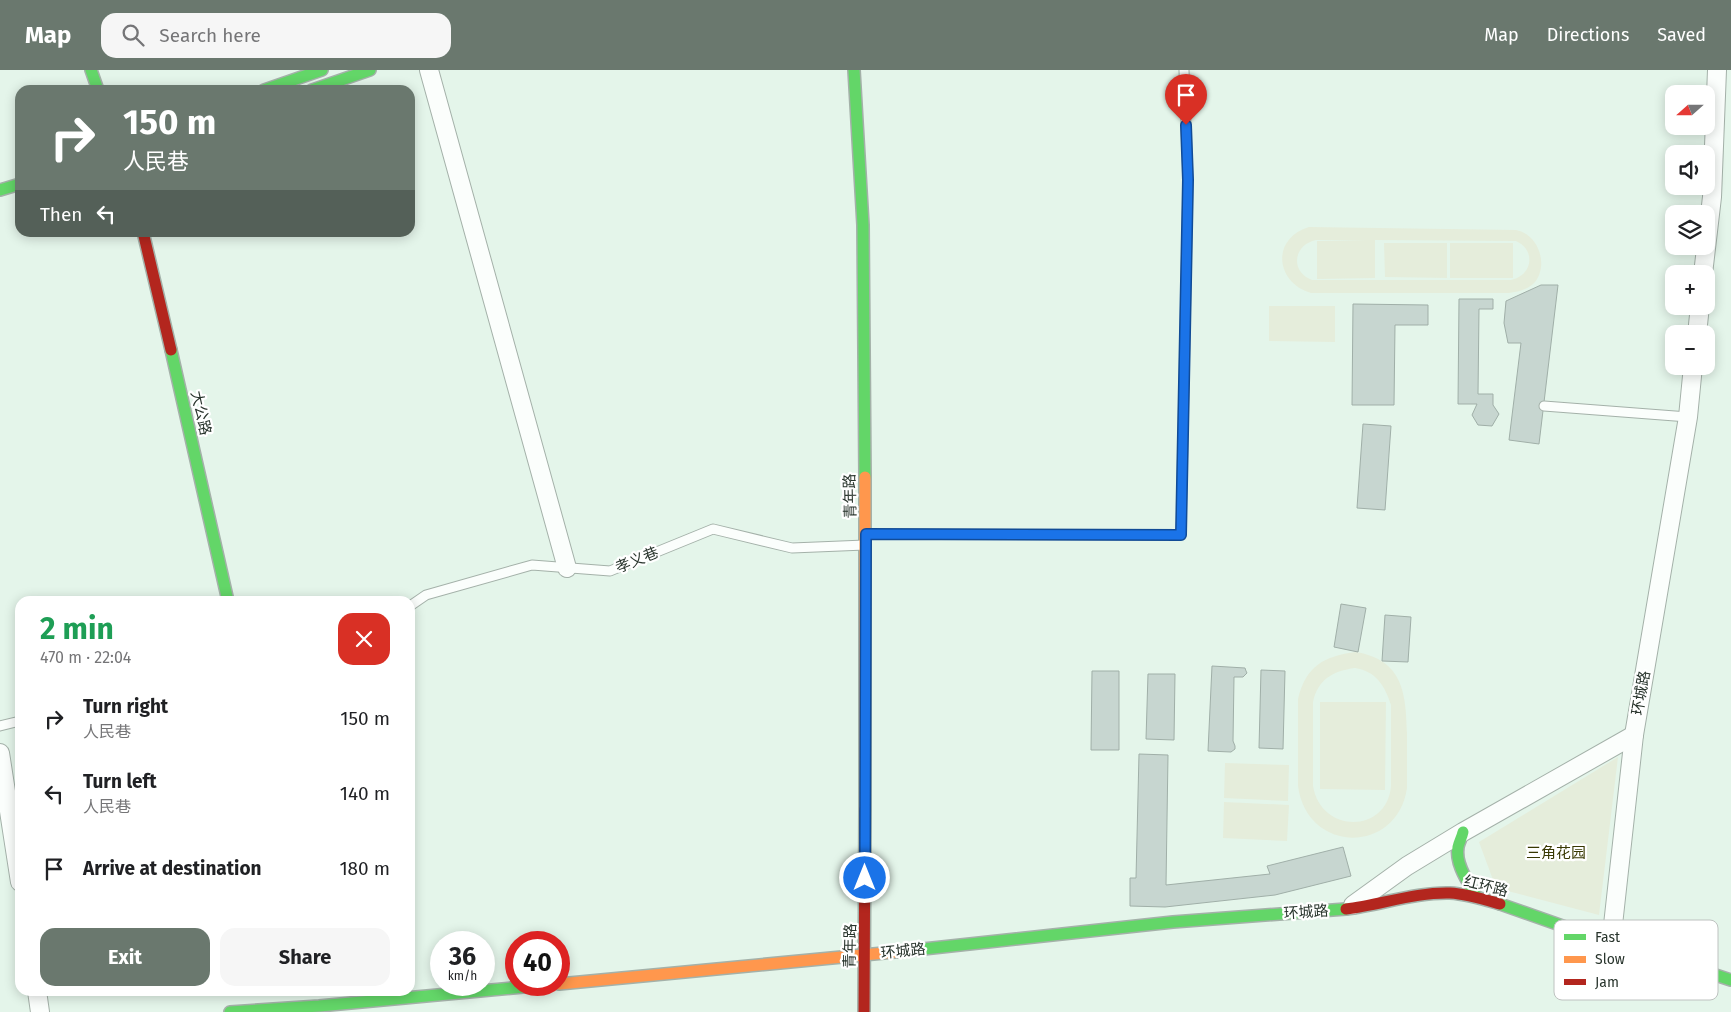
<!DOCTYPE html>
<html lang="en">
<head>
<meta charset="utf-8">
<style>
	:root { --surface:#fff; --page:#f6f6f6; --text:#202124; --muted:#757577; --accent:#6a786e }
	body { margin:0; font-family:"Fira Sans","Noto Sans SC",sans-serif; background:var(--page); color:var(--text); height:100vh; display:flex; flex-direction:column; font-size:19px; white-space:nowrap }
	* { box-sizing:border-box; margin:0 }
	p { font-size:16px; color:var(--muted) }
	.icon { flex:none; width:28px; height:28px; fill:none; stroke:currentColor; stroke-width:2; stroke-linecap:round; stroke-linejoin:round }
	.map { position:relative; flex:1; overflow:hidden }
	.drawer { position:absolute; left:15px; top:526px; width:400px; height:400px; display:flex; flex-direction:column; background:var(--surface); border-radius:15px; box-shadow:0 2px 12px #0003 }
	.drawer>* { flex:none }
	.hud { position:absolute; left:15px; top:15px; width:400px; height:152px; border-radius:15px; box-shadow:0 2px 12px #0003; background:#6a786e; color:#fff; overflow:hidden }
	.needle { width:32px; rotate:249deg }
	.fabs { position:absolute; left:1665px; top:15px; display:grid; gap:10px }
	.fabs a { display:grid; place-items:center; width:50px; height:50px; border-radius:10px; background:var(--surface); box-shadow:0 2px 12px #0003; font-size:25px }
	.speed { position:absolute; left:430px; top:861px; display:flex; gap:10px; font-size:25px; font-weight:700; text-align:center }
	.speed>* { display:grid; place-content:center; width:65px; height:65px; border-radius:50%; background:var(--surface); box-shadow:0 2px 12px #0003; line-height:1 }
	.speed small { font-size:12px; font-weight:400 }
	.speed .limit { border:8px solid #d22; background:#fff; color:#111 }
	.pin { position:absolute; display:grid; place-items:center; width:42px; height:42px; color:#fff; margin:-51px -21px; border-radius:50% 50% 50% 0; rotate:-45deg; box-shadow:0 0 5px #0007 }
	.pin .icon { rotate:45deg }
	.me { position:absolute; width:55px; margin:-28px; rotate:0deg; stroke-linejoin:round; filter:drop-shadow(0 0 4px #0008) }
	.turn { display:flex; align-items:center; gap:18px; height:105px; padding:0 25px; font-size:22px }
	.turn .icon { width:65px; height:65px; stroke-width:2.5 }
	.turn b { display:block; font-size:35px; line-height:42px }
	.then { display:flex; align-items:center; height:48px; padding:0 25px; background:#0003; gap:10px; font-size:19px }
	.round { display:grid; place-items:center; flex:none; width:52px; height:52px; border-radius:15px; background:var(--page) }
	.summary { display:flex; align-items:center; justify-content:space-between; height:85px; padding:0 25px }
	h1 { font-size:30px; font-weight:700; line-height:38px; color:#1e9e55 }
	.button { display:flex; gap:10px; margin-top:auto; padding:10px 25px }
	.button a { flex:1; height:58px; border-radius:15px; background:var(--accent); color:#fff; font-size:20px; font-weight:700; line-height:58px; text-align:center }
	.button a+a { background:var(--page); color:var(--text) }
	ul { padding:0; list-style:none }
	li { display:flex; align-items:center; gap:15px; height:75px; padding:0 25px }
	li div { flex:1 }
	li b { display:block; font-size:19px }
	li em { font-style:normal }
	header { display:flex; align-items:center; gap:30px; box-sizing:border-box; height:70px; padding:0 25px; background:var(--accent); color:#fff }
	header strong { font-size:24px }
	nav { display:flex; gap:28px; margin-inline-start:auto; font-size:18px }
	.search { width:350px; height:45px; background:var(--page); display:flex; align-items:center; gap:12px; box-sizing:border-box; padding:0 18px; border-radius:15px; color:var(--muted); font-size:19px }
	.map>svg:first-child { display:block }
	.green { fill:#e5eddb; fill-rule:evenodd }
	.building { fill:#c7d6d0; stroke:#a0afa8 }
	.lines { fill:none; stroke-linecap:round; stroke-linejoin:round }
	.lane-casing { stroke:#a4b1a9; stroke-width:11 }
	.street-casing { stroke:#a4b1a9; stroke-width:20 }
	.fast-casing { stroke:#a4b1a9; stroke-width:14 }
	.slow-casing { stroke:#a4b1a9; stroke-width:14 }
	.jam-casing { stroke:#a4b1a9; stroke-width:14 }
	.lane { stroke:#fbfefc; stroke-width:9 }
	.street { stroke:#fbfefc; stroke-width:18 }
	.fast { stroke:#63d668; stroke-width:11 }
	.slow { stroke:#ff974d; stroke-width:11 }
	.jam { stroke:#b3261e; stroke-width:11 }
	.route-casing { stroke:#114b97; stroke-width:12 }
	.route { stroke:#1a73e8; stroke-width:9 }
	.labels { text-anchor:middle; stroke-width:4.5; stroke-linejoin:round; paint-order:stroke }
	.street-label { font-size:15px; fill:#28342c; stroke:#fff }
	.park-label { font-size:15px; fill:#393902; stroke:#fff }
	.key { fill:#fff; stroke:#bec2c0; stroke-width:1 }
	.key-label { font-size:14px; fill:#28342c }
</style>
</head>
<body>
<header>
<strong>Map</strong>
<div class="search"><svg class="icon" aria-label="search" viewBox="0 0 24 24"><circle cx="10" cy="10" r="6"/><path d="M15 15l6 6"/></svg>Search here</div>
<nav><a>Map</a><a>Directions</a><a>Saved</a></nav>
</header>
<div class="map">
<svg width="1731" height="942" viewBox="0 0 1731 942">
	<rect width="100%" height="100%" fill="#e4f5ea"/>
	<g class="green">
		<path d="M1309,157L1516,160C1538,164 1549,194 1535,212C1529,219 1518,222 1509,223H1311C1276,213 1270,169 1309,157ZM1316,170H1367L1317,171V209L1375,208V170L1516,171C1536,180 1533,205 1511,210H1312C1290,202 1293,175 1316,170Z"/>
		<path d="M1384,173H1447V208L1385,207Z"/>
		<rect x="1450" y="173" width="63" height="35"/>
		<path d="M1269,236H1335V272L1269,271Z"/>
		<path d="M1356,582C1403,590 1406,623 1407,663C1407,681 1407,700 1407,718C1397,785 1307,784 1298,716V629C1306,596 1324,586 1356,582ZM1355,598C1376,601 1385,616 1391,635V716C1387,764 1321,764 1313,716V632C1318,609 1333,601 1355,598Z"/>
		<path d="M1320,632H1386L1385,720L1320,719Z"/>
		<path d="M1618,687L1599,845L1496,818L1479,772Z"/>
		<path d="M1225,693L1289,695L1288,731L1224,728Z"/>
		<path d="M1224,732L1289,735L1287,771L1223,768Z"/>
	</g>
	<g class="building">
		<path d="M1541,215H1558L1539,374L1509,370L1521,273H1508L1504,253L1506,231Z"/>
		<path d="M1459,229H1493V239H1479L1478,324H1493V335L1499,344L1492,356L1478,355L1472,345L1477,334H1458Z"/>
		<path d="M1353,234L1428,235V255H1395L1394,335H1352Z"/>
		<path d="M1363,354L1391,356L1385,440L1357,438Z"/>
		<path d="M1341,534L1366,538L1358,582L1334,577Z"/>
		<path d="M1385,545L1411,547L1408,592L1382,591Z"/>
		<path d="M1212,596L1245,598L1246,601L1247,603L1243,607H1234L1233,671L1235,676V679L1231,682L1208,681Z"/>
		<path d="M1261,600L1285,601L1283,679L1259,678Z"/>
		<path d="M1092,601H1119V680H1091Z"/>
		<path d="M1148,604H1175L1174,670L1146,669Z"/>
		<path d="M1139,684L1168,685L1166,815L1270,804L1267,796L1343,777L1351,806L1275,825L1165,837L1130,836V808H1136Z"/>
	</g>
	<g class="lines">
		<g class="lane-casing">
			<g id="lane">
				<path d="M1544,336L1688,347"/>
				<path d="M867,464L1181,465L1188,110L1184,0"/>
				<path d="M410,536L426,525L532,495L610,501L713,459L792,478L865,475"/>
				<path d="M0,656L20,651"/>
			</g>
		</g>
		<g class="street-casing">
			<g id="street">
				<path d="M429,0L567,498"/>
				<path d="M1703,204L1712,127L1717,0"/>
				<path d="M1697,264L1700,236"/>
				<path d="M0,683L20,812"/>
				<path d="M1353,835L1407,796L1463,762L1634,665"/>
				<path d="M1611,873L1634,665L1688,347L1693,296"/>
				<path d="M37,921L40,942"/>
			</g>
		</g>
		<g class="fast-casing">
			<g id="fast">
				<path d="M91,0L98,20"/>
				<path d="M854,0L863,155L865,407"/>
				<path d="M264,20L322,0"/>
				<path d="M312,20L370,0"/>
				<path d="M0,120L20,114"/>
				<path d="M171,280L228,531"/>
				<path d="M1463,762C1462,767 1459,772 1458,777C1455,794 1468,812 1476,826"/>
				<path d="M1500,834L1611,873L1640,880L1731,910"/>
				<path d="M905,881L1173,852L1346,839"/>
				<path d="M230,942L319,936L544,915"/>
			</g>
		</g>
		<g class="slow-casing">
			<g id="slow">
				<path d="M865,739V407"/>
				<path d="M559,914L905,881"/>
			</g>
		</g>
		<g class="jam-casing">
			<g id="jam">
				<path d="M143,162L171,280"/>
				<path d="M1346,839C1380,835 1416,822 1450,823C1468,824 1483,829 1500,834"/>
				<path d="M864,942L865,739"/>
			</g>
		</g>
		<use href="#lane" class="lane"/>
		<use href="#street" class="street"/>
		<use href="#fast" class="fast"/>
		<use href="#slow" class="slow"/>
		<use href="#jam" class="jam"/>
	</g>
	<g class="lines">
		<g class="route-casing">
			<path id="route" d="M865,808L866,464L1181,465L1188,110L1186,55"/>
		</g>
		<use href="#route" class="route"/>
	</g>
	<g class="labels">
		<g class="street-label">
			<text transform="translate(201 343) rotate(77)" y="5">大公路</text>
			<text transform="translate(850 426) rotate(-91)" y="5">青年路</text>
			<text transform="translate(637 490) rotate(-22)" y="5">孝义巷</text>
			<text transform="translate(1641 623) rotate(-80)" y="5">环城路</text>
			<text transform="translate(1486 816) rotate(14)" y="5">红环路</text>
			<text transform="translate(1306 842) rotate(-4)" y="5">环城路</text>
			<text transform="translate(850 876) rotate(-89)" y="5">青年路</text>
			<text transform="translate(903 881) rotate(-6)" y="5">环城路</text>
		</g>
		<g class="park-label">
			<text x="1556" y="788">三角花园</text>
		</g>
	</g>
	<rect x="1554" y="850" width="164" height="80" rx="8" class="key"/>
	<rect x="1564" y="864" width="22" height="6" fill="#63d668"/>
	<rect x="1564" y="886" width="22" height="7" fill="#ff974d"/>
	<rect x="1564" y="909" width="22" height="6" fill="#b3261e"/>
	<g class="key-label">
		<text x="1595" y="872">Fast</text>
		<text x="1595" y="894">Slow</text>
		<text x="1595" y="917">Jam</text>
	</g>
</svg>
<div class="fabs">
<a><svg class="needle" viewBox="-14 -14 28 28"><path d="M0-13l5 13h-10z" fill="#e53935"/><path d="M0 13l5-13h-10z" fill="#757577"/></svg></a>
<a><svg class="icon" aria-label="sound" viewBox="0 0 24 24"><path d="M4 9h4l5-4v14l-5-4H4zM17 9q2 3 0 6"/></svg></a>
<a><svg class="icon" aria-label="layers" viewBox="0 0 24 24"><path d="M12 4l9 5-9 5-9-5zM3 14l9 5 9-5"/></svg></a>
<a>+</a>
<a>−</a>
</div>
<div class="speed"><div>36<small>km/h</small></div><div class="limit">40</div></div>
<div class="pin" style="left:1186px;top:55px;background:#d93025"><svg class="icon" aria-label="arrive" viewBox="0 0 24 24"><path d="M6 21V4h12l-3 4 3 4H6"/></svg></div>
<svg class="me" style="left:865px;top:808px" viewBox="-20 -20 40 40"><circle r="17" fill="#1a73e8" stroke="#fff" stroke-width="3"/><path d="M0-11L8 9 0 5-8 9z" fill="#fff"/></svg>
<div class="hud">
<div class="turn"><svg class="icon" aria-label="right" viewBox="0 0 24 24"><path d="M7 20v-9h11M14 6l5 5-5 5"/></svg><div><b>150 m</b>人民巷</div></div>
<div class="then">Then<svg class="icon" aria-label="left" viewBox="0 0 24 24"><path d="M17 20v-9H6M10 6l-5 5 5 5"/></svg></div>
</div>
<section class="drawer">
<div class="summary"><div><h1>2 min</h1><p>470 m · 22:04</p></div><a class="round" style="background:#d93025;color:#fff"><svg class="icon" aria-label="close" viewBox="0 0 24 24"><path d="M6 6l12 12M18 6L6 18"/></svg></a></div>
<ul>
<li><svg class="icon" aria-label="right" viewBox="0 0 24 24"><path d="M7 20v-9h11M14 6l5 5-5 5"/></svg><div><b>Turn right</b><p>人民巷</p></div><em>150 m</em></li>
<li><svg class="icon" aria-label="left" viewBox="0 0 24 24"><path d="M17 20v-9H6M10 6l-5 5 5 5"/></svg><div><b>Turn left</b><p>人民巷</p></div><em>140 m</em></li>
<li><svg class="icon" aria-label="arrive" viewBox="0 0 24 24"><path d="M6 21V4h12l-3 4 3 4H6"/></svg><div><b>Arrive at destination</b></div><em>180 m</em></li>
</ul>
<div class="button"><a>Exit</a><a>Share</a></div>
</section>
</div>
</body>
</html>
